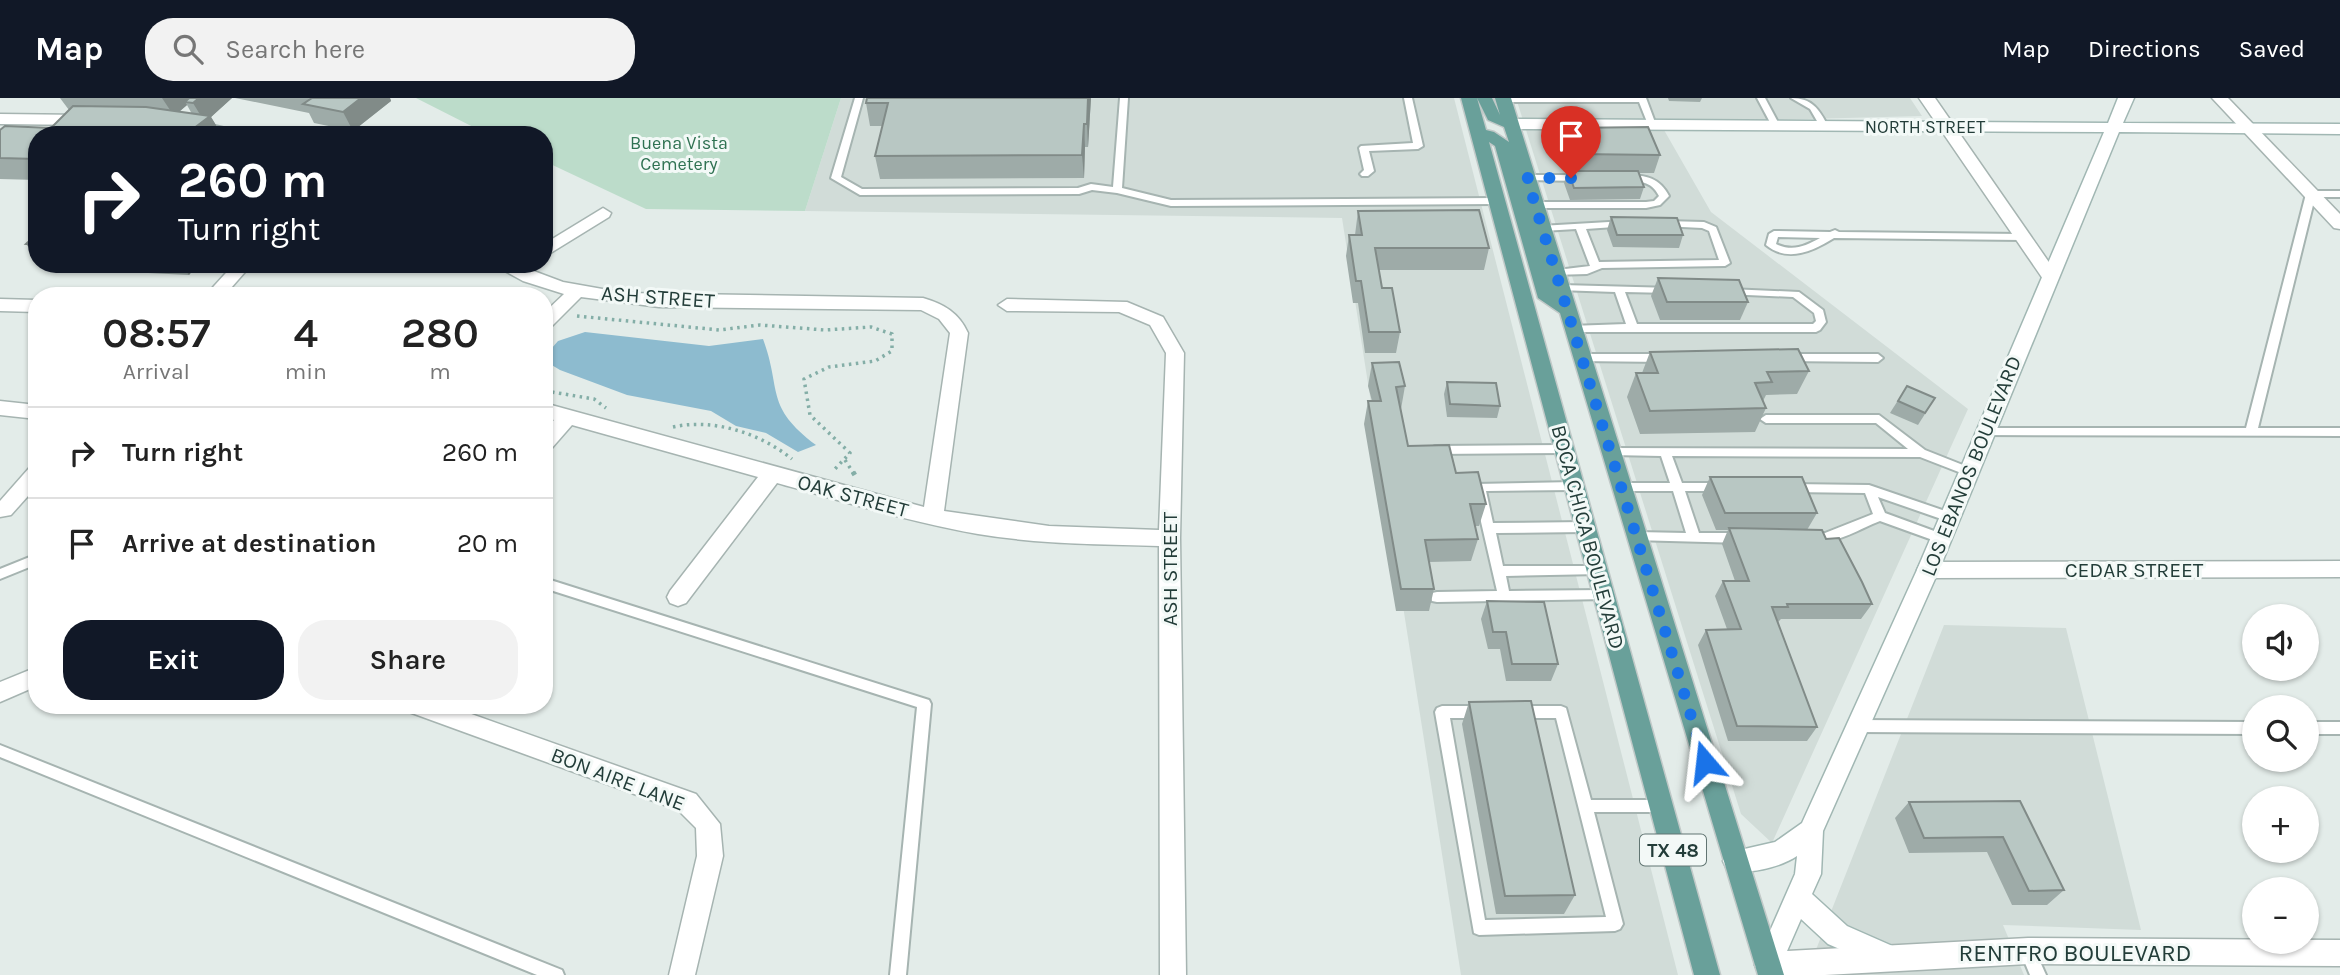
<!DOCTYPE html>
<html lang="en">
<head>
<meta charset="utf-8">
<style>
	:root { --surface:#fff; --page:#f2f2f2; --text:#222; --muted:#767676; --line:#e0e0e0; --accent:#111827 }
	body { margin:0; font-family:Karla,sans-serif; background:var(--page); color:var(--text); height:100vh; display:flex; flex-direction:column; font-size:26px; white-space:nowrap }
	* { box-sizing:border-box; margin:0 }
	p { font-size:23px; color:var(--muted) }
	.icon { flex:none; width:38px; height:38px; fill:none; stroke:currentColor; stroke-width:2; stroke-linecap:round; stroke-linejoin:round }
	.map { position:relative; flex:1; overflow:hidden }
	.side { position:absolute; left:28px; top:189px; width:525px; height:427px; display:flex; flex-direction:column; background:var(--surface); border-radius:28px; box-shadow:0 2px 5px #0004 }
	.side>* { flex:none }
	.banner { position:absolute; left:28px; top:28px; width:525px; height:147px; border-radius:28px; box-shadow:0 2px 5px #0004; background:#111827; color:#fff; overflow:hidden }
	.fabs { position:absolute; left:2242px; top:506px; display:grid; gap:14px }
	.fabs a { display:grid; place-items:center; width:77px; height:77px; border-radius:50%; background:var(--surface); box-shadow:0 2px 5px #0004; font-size:35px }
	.pin { position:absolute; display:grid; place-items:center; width:60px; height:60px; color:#fff; margin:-72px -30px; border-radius:50% 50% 50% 0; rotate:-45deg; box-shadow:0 0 7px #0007 }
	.pin .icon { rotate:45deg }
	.me { position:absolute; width:77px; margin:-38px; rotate:343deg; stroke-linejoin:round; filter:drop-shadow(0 0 5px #0008) }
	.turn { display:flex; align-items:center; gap:24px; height:147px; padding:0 35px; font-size:32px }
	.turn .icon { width:91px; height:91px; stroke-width:2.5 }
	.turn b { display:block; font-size:49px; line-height:60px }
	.eta { display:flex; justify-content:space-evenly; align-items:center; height:119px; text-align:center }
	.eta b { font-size:42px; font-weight:600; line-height:49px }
	.cta { display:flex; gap:14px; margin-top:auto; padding:14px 35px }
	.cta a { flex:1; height:80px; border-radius:28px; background:var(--accent); color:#fff; font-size:28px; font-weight:600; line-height:80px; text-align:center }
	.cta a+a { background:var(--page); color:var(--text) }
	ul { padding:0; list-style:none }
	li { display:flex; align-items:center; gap:21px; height:91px; padding:0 35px; border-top:2px solid var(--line) }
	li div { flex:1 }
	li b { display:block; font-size:26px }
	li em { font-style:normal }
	header { display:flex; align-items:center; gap:42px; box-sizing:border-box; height:98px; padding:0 35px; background:var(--accent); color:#fff }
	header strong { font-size:33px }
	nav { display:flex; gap:38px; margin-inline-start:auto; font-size:24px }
	.search { width:490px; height:63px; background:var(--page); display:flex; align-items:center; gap:18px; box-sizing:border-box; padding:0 24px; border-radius:28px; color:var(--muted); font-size:26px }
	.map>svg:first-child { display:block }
	.built { fill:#d1dcd8 }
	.green { fill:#bcdcca }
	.water { fill:#8dbbcf }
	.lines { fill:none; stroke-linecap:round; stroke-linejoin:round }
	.lane-casing { stroke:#a6b4b1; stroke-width:4 }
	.street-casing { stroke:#a6b4b1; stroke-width:3 }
	.secondary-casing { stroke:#a1b7b3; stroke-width:3 }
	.primary-casing { stroke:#c1c9c8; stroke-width:3 }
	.path-far1 { stroke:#84aea7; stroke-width:3.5; stroke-dasharray:2.5 4.5; stroke-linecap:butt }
	.path { stroke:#84aea7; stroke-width:5; stroke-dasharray:3.5 6; stroke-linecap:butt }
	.lane { fill:#fff; fill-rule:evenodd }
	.street { fill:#fff; fill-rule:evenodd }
	.secondary { fill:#fff; fill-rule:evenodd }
	.primary { fill:#69a09a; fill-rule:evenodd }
	.wall { fill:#9eaba8; fill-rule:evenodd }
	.shaded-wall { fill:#818b88 }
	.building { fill:#b8c7c3; stroke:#818b88; stroke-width:2 }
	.route { stroke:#1a73e8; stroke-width:12; stroke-dasharray:0 21.6 }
	.labels { text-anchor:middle; stroke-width:6; stroke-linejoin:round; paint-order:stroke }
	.far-street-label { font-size:18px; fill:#233d39; stroke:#f3f9f7 }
	.far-park-label { font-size:18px; fill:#2f7252; stroke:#f3f9f7 }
	.shield { fill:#f3f9f7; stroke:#617572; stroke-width:2 }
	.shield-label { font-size:19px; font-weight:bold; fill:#233d39 }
	.street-label { font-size:21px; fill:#233d39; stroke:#f3f9f7 }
	.near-street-label { font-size:24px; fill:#233d39; stroke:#f3f9f7 }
</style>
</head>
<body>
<header>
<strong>Map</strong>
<div class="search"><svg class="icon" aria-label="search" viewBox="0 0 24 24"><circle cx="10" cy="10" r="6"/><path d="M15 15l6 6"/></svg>Search here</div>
<nav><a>Map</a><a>Directions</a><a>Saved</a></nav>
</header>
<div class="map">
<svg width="2340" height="877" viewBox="0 0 2340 877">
	<rect width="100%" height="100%" fill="#e3ece9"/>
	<g class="built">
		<path d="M841,0H1454L1678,877H1461L1342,120L805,113Z"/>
		<path d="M1516,0H1910L1922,18L1660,25L1711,114L1968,311L1772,745L1741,716Z"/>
		<path d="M1944,527L2066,530L2141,832L2003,827L2024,877H1806Z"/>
	</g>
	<path class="green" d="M416,0H841L805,113L646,111L544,63V37H489Z"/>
	<path class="water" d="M585,234L709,248L763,241C782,292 764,308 816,347L798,354L766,335L736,328L711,313L627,297L560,272L550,266L545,258L558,243Z"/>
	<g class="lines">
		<g class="lane-casing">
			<g id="lane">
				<path d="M855,0H863L841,79L862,91L1078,90L1091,86L1113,89L1120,0H1128L1122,90L1171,102L1496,100L1501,103L1496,106L1171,108L1117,95L1092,92L1079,96L860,97L831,80Z"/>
				<path d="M1404,0H1412L1423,48L1418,51L1369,53L1374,73L1368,78H1362L1360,76L1364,72L1359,50L1361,48L1413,45Z"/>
				<path d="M1500,0H1646L1656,27L1655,29H1649L1639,4H1504L1501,3Z"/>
				<path d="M1757,0H1765L1780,28L1779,30H1773Z"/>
				<path d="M1791,0C1812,0 1819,11 1828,28L1827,30H1821L1810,11Z"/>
				<path d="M1527,77H1581L1586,80L1581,83L1524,82L1522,80Z"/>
				<path d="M1627,77C1646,77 1660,80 1669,98L1660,107L1646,110H1535L1530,107L1535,104H1646L1654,103L1659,98C1651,82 1639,84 1624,82L1622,80Z"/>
				<path d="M2311,93H2340V99H2315L2258,330H2340V338L1981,337L1979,334L1985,330H2246L2306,96Z"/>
				<path d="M1626,123L1631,126L1629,128L1586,131L1599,164L1719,162L1709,133L1702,130L1662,128L1660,126L1665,123L1704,124L1716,129L1730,165L1725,168L1602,170L1587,176L1553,177L1552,175L1557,172L1590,168L1576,131L1543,133L1538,130L1540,128Z"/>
				<path d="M1835,132L1839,134L2022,136L2027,139L2022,142L1834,140C1813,153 1788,165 1766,147L1769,136L1774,133L1830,134ZM1778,139L1820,140C1805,148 1793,154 1776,146Z"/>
				<path d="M1562,187L1673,190L1674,192L1669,195L1625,194L1637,226H1813L1816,223L1814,215L1793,199L1725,196L1724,194L1729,191L1799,194L1823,212L1826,224L1820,232L1816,234H1574L1570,232L1569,230L1570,228L1626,226L1615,194L1558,192V188Z"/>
				<path d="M1582,256H1663L1668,260L1663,264L1578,263L1577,260Z"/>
				<path d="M1786,256H1878L1883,260L1878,264L1782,263L1781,260Z"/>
				<path d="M1766,317H1879L1925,352L1973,371L1975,374L1969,378L1920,359L1672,358L1682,385H1720L1726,389L1720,393H1685L1699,435H1742L1746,437L1748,440L1746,443L1742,445L1633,442L1631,439L1633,436L1637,434L1686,435L1673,393H1622L1616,389L1622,385H1670L1661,358L1611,357L1607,356L1605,353L1607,350L1908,351L1876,325H1766L1760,321Z"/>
				<path d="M1564,347L1570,351L1564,355L1435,356L1429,352L1435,348Z"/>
				<path d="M1574,384L1580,388L1574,392L1486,393L1493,425L1585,424L1591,429L1585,434L1496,435L1503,468H1597L1601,470L1603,473L1601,476L1506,478L1509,493L1604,492L1608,493L1610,497L1608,501L1437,504L1432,503L1431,499L1432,495L1437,494L1497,493L1473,389L1475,386Z"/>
				<path d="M1791,386L1869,387L1954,416L1956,419L1950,424L1878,399L1885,415L1945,437L1947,440L1945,443L1941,445L1880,423C1857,432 1830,450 1805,443L1803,440L1805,437L1825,435L1873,416L1865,395L1791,394L1785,390Z"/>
				<path d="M37,456V466L0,481V471Z"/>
				<path d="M544,480L929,602L931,606L906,877H890L917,609L544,490Z"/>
				<path d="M1442,608H1482L1487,610L1489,614L1487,618L1482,620H1450L1485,822L1606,819L1556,620H1517L1512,618L1510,614L1512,610L1517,608H1561L1566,610L1591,702H1661L1666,703L1668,708L1666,713L1661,714H1594L1623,826L1620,831L1615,833L1479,837L1474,835L1435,614L1437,610Z"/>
				<path d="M1857,622L2254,624V636L1857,634L1852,632L1850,628L1852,624Z"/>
				<rect x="2306" y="624" width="34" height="12"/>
				<path d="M0,647L562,872L564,877H537L0,659Z"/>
				<path d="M2028,845L2033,848L2046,877H2030L2020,853L2023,848Z"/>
			</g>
		</g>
		<g class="street-casing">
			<g id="street">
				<path d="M1919,0H1935L2055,173L2058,177L2055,181H2043Z"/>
				<path d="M2212,0H2228L2340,116V131L2334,130Z"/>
				<path d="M0,16L85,17L93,22L85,27L0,26Z"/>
				<path d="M191,22L243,34L246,37H215L186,30L183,27Z"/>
				<path d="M603,110L611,115L609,119L544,159V146Z"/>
				<path d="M234,166H252L224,198H205Z"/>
				<path d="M492,166H515L563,184L625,195L923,200C944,206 959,215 968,235L944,413L1049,428L1159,432L1166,255L1150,227L1119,214L1007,213L998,207L1007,201L1127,204L1163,219L1184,255L1180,440L1186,877H1160L1159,448C1098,446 1037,446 978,436C909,424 843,403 777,385L686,505L678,508L670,505L667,499L670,493L758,379L572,327L551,351L544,353V333L554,322L544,319V305L924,409L950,235L939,221L921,212L659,209L581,199L550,230L544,232V215L564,196L523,183Z"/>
				<path d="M0,201L37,202V214L0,213Z"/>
				<path d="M0,303L37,307V321L0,317Z"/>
				<path d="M37,367V388L11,417L0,419V403L30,369Z"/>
				<path d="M2340,463V479L1928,480L1920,478L1917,472L1920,466L1928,464Z"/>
				<path d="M37,569V588L0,604V584Z"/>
				<path d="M405,607H446L696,696L720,726L723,758L695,877H669L697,758L696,730L678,712L409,614Z"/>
				<path d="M2028,840L2340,842V868L2028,866L1825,877H1760L1755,867L1759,858L1768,854Z"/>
			</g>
		</g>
		<g class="secondary-casing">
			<path id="secondary" d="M2118,0H2134L2123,25L2340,26V36L2119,34L1939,472L1823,733L1821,776L1812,796L1847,828L1897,850L1901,859L1897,868L1888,872L1828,846L1801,821L1777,876H1759L1755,867L1795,776L1797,758C1781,769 1746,778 1727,771L1723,763L1727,755L1775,744L1802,725L1917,472L2104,34L1510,31L1502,26L1510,21L2108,25Z"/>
		</g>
		<g class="primary-casing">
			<path id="primary" d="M1461,0H1492L1500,17L1495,0H1511L1784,877H1758L1560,215L1538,200L1495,48L1489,44L1720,877H1694ZM1477,0L1488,22L1504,29L1509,44L1494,34L1486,32Z"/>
		</g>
		<g class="path-far1">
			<path d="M577,218L719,232L760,227L825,232L871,229L892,236V253L875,263L829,269L804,281L810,317L850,355L833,373"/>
			<path d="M552,294L594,301L606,310"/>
			<path d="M673,329C713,320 760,335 792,361"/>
			<path d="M845,362L854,376"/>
		</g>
		<path class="path" d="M853,374L856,379"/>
		<use href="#lane" class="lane"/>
		<use href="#street" class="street"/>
		<use href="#secondary" class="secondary"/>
		<use href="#primary" class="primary"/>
	</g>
	<g class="wall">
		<path d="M60,0H232L211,19L222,37H37V82L0,81V32L51,30L69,12ZM187,7L192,16L179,14Z"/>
		<path d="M235,0H390L391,3L353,33L314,25L309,15Z"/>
		<path d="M867,0H1091L1088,49H1085L1084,80L880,81L875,58L883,28H870L866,5Z"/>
		<path d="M1668,0H1702L1700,4L1669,3Z"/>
		<path d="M1566,30L1660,57L1654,75H1639L1644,89L1640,101L1570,102L1564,85L1568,73H1570L1561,48Z"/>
		<path d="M1358,113L1489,150L1484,172H1379L1382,190L1400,234L1396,255H1365L1358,205H1353L1346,158L1349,137H1355Z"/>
		<path d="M1611,119L1683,137L1679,150L1613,149L1607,132Z"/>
		<path d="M37,136V159L26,146Z"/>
		<path d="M43,166H198L189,177L46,170Z"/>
		<path d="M1658,180L1748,204L1740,222H1660L1651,198Z"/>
		<path d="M1650,254L1809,273L1797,296L1766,297L1763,303L1766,310L1755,334L1640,336L1627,299L1636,275H1642Z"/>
		<path d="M1372,265L1405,288L1401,311L1408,348L1456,375L1486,406L1479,428H1475L1478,441L1471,463L1429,464L1434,491L1429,513H1396L1364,326L1368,303H1372L1368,288Z"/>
		<path d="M1447,284L1500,308L1497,320L1447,319L1444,296Z"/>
		<path d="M1907,288L1935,300L1918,327L1890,315Z"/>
		<path d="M1710,379L1817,415L1807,432L1826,441L1872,506L1861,521H1781L1778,524L1817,629L1807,643H1728L1698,547L1706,532L1727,531L1715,498L1723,483H1735L1722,446L1728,432H1716L1702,397Z"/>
		<path d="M1487,503L1558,566L1551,583H1506L1500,551H1488L1481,521Z"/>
		<path d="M1469,604L1575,797L1564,816H1496L1462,626Z"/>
		<path d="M2020,703L2064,792L2047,807H2012L1987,754L1909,755L1895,720L1909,704Z"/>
	</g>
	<g class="shaded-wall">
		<path d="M162,0H196L185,4L187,7L174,18Z"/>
		<path d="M199,0H232L211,19L222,37H185L204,23L193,5Z"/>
		<path d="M361,0H390L391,3L353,33L343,14Z"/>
		<path d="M1088,0H1091L1088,49L1087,26Z"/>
		<path d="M1084,26L1085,49L1084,80L1082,57Z"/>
		<path d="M181,166H198L189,177Z"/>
	</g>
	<g class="building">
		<path d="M189,0H199L193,5L185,4Z"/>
		<path d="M312,0H361L343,14L303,6Z"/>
		<path d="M867,0H1088L1087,26H1084L1082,57L875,58L888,5H866Z"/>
		<path d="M73,8L146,9L210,18L185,37H37V61L0,60V32L5,28L51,30Z"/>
		<path d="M1648,29L1660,57L1576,56L1566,30Z"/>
		<path d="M1568,73H1638L1644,89L1574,90Z"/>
		<path d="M1479,112L1489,150H1375L1382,190H1392L1400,234H1369L1361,183H1356L1349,137H1362L1358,113Z"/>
		<path d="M1611,119L1677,120L1683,137H1617Z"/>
		<path d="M37,136V147L26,146Z"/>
		<path d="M1658,180L1739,182L1748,204H1667Z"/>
		<path d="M1798,251L1809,273L1767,274L1772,284L1755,285L1766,310L1650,313L1636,275H1658L1650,254Z"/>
		<path d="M1399,264L1405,288L1396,289L1408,348L1449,347L1456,375L1478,374L1486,406H1470L1478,441L1425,442L1434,491H1401L1368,303H1381L1372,265Z"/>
		<path d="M1447,284L1496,285L1500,308L1450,306Z"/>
		<path d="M1907,288L1935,300L1925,315L1898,303Z"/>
		<path d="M1710,379H1802L1817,415H1725Z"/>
		<path d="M1729,430L1822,432L1826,441L1839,440L1862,484L1872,506H1787L1788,509H1772L1817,629L1737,628L1706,532L1741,531L1723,483H1749Z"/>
		<path d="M1487,503L1544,504L1558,566H1512L1506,534H1493Z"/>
		<path d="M1531,603L1575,797L1505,798L1469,604Z"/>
		<path d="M2020,703L2064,792L2029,793L2003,739L1924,740L1909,704Z"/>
	</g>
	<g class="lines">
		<path class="route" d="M1571,80H1527L1705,664"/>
	</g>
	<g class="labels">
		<g class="far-street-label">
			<text x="1925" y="35">NORTH STREET</text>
		</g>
		<g class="far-park-label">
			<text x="679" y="51">Buena Vista<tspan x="679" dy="21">Cemetery</tspan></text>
		</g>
		<rect class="shield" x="1640" y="736.5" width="66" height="31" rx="5"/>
		<g class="shield-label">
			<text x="1673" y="759">TX 48</text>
		</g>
		<g class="street-label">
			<text transform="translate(658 199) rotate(4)" y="7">ASH STREET</text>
			<text transform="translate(1971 368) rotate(-68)" y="7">LOS EBANOS BOULEVARD</text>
			<text transform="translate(853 398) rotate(15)" y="7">OAK STREET</text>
			<text transform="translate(1588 439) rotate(75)" y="7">BOCA CHICA BOULEVARD</text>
			<text transform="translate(1170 471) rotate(-90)" y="7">ASH STREET</text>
			<text x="2134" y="479">CEDAR STREET</text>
			<text transform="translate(618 681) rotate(21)" y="7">BON AIRE LANE</text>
		</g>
		<g class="near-street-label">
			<text x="2075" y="863">RENTFRO BOULEVARD</text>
		</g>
	</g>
</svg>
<div class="fabs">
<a><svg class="icon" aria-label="sound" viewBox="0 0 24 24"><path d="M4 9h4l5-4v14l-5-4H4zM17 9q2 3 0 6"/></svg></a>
<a><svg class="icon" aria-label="search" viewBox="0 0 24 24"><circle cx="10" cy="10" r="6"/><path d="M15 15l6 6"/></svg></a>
<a>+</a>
<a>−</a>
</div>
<div class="pin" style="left:1571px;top:80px;background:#d93025"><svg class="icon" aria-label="arrive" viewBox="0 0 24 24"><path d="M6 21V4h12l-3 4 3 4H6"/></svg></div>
<svg class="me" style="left:1705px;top:664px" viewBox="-20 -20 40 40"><path d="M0-17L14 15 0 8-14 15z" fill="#1a73e8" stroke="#fff" stroke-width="4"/></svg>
<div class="banner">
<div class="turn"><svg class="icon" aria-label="right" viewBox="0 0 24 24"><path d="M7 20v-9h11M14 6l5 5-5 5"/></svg><div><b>260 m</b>Turn right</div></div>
</div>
<section class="side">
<div class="eta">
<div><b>08:57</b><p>Arrival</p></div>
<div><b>4</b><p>min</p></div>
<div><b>280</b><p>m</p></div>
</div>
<ul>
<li><svg class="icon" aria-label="right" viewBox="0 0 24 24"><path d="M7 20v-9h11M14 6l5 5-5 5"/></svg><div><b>Turn right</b></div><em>260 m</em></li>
<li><svg class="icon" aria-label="arrive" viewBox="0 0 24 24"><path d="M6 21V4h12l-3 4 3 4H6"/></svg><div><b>Arrive at destination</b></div><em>20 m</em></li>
</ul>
<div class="cta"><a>Exit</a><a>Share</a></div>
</section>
</div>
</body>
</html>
